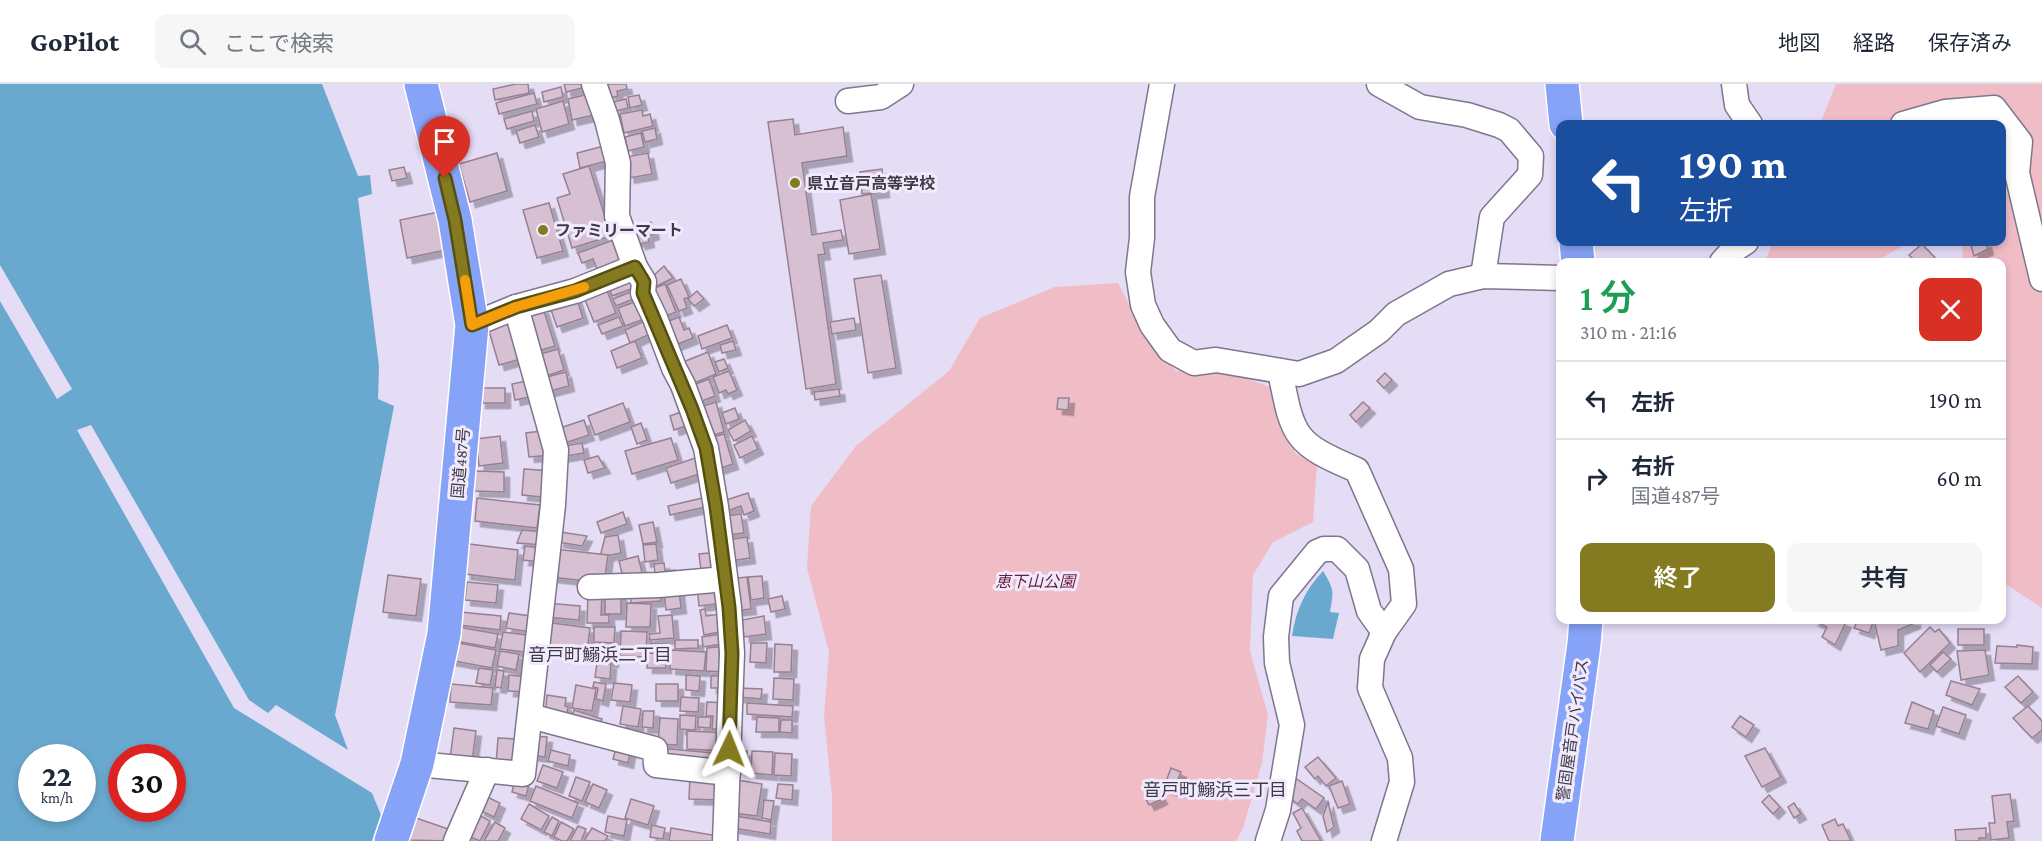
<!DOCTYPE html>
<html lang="ja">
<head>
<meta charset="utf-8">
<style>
	:root { --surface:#fff; --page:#f6f6f7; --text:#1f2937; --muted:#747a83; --line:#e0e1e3; --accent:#847a1f }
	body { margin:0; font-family:"Crimson Pro","Noto Sans JP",serif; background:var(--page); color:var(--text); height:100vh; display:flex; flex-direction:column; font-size:22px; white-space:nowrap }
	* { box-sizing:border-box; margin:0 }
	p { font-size:20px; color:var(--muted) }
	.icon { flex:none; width:33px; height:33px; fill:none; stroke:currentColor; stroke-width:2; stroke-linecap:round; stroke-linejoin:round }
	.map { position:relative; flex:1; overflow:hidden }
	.sheet { position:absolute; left:1556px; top:174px; width:450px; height:366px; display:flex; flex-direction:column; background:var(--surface); border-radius:12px; box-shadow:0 3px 9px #0003 }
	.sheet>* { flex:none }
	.hud { position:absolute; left:1556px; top:36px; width:450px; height:126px; border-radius:12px; box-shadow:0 3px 9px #0003; background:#1a4fa0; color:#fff; overflow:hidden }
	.speed { position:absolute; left:18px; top:660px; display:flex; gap:12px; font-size:30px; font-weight:700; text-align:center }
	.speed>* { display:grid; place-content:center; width:78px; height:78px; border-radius:50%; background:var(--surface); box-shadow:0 3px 9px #0003; line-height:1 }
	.speed small { font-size:15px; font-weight:400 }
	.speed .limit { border:9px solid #d22; background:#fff; color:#111 }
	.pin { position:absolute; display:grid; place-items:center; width:51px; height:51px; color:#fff; margin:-62px -26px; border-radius:50% 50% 50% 0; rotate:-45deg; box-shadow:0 0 6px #0007 }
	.pin .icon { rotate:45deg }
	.me { position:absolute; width:66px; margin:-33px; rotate:2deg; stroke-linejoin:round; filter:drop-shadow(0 0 4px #0008) }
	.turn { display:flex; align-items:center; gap:21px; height:126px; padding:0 24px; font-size:27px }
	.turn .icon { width:78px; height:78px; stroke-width:2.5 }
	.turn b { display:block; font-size:42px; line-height:51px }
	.round { display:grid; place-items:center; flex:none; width:63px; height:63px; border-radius:12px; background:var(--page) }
	.head { display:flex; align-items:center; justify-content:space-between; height:102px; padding:0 24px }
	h1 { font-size:36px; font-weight:600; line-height:45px; color:#1e9e55 }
	.action { display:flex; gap:12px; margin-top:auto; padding:12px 24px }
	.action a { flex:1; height:69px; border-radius:12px; background:var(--accent); color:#fff; font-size:24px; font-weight:600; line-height:69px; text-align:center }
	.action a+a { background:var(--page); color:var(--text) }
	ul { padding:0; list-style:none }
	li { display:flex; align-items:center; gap:18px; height:78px; padding:0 24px; border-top:2px solid var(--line) }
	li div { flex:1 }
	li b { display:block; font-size:22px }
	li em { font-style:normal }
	header { display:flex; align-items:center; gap:36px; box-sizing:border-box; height:84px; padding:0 30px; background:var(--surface); border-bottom:2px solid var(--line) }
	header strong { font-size:28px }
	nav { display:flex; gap:33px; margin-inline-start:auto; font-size:21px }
	.search { width:420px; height:54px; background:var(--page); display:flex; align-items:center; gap:15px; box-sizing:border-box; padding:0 21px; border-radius:12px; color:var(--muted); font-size:22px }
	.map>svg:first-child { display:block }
	.green { fill:#f0bdc7 }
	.water { fill:#6aa9cf; fill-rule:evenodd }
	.building { fill:#d8c0d3; stroke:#968091; stroke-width:1.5; filter:url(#shadow) }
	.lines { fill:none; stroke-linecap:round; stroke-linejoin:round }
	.minor-casing { stroke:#7e768d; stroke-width:27 }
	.highway-casing { stroke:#fff; stroke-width:36 }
	.minor { stroke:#fff; stroke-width:24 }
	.highway { stroke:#87a3f7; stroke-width:33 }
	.route-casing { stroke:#564f14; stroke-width:15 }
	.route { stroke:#847a1f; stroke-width:10 }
	.slow { stroke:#f59e0b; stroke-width:10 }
	.poi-dot { fill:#847a1f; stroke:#f1eaff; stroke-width:2 }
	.labels { text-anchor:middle; stroke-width:6; stroke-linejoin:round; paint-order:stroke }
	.poi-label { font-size:16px; font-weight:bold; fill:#3f3b45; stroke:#f1eaff; text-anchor:start }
	.street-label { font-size:16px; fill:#3f3b45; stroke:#f1eaff }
	.park-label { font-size:16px; font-style:italic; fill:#6c1a34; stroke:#f1eaff }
	.neighbourhood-label { font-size:18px; fill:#3f3b45; stroke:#f1eaff }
</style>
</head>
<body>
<header>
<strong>GoPilot</strong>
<div class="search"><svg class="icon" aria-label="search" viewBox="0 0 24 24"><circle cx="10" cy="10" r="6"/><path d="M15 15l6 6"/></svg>ここで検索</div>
<nav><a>地図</a><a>経路</a><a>保存済み</a></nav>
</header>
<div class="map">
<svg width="2042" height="757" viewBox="0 0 2042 757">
	<defs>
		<filter id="shadow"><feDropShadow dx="5.5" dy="5.5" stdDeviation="0" flood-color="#0004"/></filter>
	</defs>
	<rect width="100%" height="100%" fill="#e5dcf6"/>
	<g class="green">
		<path d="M1836,0H2042V524L2001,497V178H1963L1962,158H2001V40H1820Z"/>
		<path d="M1773,158H1909L1875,178H1765Z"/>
		<path d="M1118,199L1139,240L1176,287L1233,289L1272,304L1295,369L1317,380L1313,438L1273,458L1253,491L1250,567L1268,631L1262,679L1243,744L1236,757H832V713L824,631L829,568L807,484L811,422L856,362L949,287L980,234L1055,203Z"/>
	</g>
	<g class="water">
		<path d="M0,0H322L358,92L370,91L372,110L358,114L379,282L378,315L394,322L335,631L348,666L276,621L268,629L249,616L91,341L77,346L234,624L372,709L381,731L372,757H0V217L57,315L72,305L0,181ZM32,674H82V724H32ZM122,674H172V724H122Z"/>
		<path d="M1323,487C1334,505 1334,507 1330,528L1339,529L1333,555L1292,552C1296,526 1305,506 1323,487Z"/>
	</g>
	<g class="building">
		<path d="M516,0H528L529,9L495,16L493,5Z"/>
		<path d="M564,0H589L590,2L566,8Z"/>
		<path d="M608,0H626L627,5L617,7L618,12L611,14Z"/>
		<path d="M561,3L563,13L544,18L542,8Z"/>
		<path d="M534,9L537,20L499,30L496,19Z"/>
		<path d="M589,10L594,31L572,36L568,15Z"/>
		<path d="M639,11L642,21L630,24L628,13Z"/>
		<path d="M626,15L628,24L616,27L613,18Z"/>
		<path d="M563,17L569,40L542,48L536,25Z"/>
		<path d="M642,26L643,32L650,30L653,42L624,49L620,30Z"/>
		<path d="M532,27L534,37L507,45L504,35Z"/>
		<path d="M793,35L795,51L843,43L847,72L802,79L812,151L841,146L843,156L823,159L825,170L818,171L836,300L806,305L768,38Z"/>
		<path d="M535,41L539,53L520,59L516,47Z"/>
		<path d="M655,44L657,55L645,58L642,47Z"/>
		<path d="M641,49L644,63L628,67L625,53Z"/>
		<path d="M608,61L611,76L580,84L577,69Z"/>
		<path d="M497,69L507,107L470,118L459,80Z"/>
		<path d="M648,69L652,90L629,94L626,73Z"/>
		<path d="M589,82L611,152L572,164L557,114L570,110L563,90Z"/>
		<path d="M404,83L407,94L392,97L389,86Z"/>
		<path d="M882,85L884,108L862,110L860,88Z"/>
		<path d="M871,110L880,165L849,170L840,116Z"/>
		<path d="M549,119L563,167L537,174L523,126Z"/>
		<path d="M439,128L446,166L407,174L400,136Z"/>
		<path d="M651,138L654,150L648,152L649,158L640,160L639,157L633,158L630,142Z"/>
		<path d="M619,154L629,180L599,190L593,175L582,179L578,169Z"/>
		<path d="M1970,158H1986L1988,165L1974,172Z"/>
		<path d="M1922,160L1938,177L1937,178H1916L1909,171Z"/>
		<path d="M664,182L673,194L649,206L644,200Z"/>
		<path d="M635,191L639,202L612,212L608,200Z"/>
		<path d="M881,191L896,284L868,289L854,195Z"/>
		<path d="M681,195L689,213L684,215L687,224L679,227L667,201Z"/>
		<path d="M665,200L676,228L661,234L650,206Z"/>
		<path d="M605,202L616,229L594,238L583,211Z"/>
		<path d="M638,205L641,212L616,222L613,215Z"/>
		<path d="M697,207L704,215L694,222L688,215Z"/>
		<path d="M576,213L583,234L557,243L550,223Z"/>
		<path d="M643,215L650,233L625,242L618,224Z"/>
		<path d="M543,224L555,262L534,268L522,230Z"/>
		<path d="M509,233L521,275L499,281L487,240Z"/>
		<path d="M619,233L623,242L602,250L598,241Z"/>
		<path d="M679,233L684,246L689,244L693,254L668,264L659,241Z"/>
		<path d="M651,234L657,247L630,259L625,246Z"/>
		<path d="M854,234L856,246L832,250L830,238Z"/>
		<path d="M727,241L732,254L702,265L698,252Z"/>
		<path d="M635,257L642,274L617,284L611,267Z"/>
		<path d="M733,257L736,266L722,269L720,261Z"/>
		<path d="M558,265L564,286L540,294L534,272Z"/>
		<path d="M708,268L716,290L687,302L678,280Z"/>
		<path d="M724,275L728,284L719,288L715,278Z"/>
		<path d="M729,287L737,306L728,310L726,306L719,309L713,293Z"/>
		<path d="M566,288L569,302L546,308L547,293Z"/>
		<path d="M1385,289L1392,296L1384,304L1377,297Z"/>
		<path d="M536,295L539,311L515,316L512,300Z"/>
		<path d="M709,295L715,312L697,319L691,302Z"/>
		<rect x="480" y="304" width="25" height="15"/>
		<path d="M839,305L840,312L815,316L814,308Z"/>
		<path d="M1058,314H1069L1068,326L1057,325Z"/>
		<path d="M716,318L724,348L705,353L697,324Z"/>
		<path d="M1363,318L1370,324L1356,338L1350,331Z"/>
		<path d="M623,319L630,338L595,351L588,332Z"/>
		<path d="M735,324L739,335L726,340L722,329Z"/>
		<path d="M689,325L694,339L674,346L670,332Z"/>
		<path d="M584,336L589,351L559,361L554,346Z"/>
		<path d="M745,336L751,347L734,357L728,346Z"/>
		<path d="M641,339L647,356L637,360L631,343Z"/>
		<path d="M549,346L551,371L529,373L526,349Z"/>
		<path d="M724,350L733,380L715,386L706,355Z"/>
		<path d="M500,352L503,379L479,382L476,355Z"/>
		<path d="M752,352L758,365L740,374L734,361Z"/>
		<path d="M671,354L678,376L632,390L625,367Z"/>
		<path d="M582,359L584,369L561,373L559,363Z"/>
		<path d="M704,371L709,387L671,399L666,384Z"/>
		<path d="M598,372L605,384L588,389L584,376Z"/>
		<path d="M524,385L554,387L552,414L522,411Z"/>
		<path d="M475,387L504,388V408L474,407Z"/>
		<path d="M748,409L754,427L744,431L741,422L724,428L720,418Z"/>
		<path d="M707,413L710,422L670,431L668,422Z"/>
		<path d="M477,414L540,421L537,444L475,437Z"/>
		<path d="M623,428L627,440L601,449L597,438Z"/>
		<path d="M741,430L744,449L728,451L726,432Z"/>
		<path d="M653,438L657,458L643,460L639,441Z"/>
		<path d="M522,446L545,448L544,461L517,459Z"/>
		<path d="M560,448L587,452L582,462L558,458Z"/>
		<path d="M618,451L621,469L600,473L605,453Z"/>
		<path d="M747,453L750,474L730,477L727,456Z"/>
		<path d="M469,460L518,466L515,496L465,490Z"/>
		<path d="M656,460L658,476L645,478L643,461Z"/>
		<path d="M525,462L547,465L541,478L523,476Z"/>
		<path d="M554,465L608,471L604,499L551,493Z"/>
		<path d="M720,468L722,490L702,493L699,470Z"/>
		<path d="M638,472L644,497L625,502L619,477Z"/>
		<path d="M664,479L665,487L675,486L677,497L656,499L654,480Z"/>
		<path d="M388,491L421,495L416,532L383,528Z"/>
		<path d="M762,492L764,514L751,516L748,493Z"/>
		<path d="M747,493L751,525L733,527L729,495Z"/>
		<path d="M467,498L498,501L496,519L465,516Z"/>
		<path d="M722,498L724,519L699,522L697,501Z"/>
		<path d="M660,504L661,517L631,519L630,506Z"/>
		<path d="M679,506L681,524L666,526L664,508Z"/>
		<rect x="605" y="507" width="16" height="23"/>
		<path d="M588,509L602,510L601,531H609V539H587Z"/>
		<path d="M782,512L785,525L771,528L768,515Z"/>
		<path d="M546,519L580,522L579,536L544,533Z"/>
		<path d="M627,519L651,520L650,543H626Z"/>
		<path d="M705,525L706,532L721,530L724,547L704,551L700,526Z"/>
		<path d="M460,528L501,532L500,546L458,541Z"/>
		<path d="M509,529L538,533L536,549L506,544Z"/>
		<path d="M672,531L674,554L650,556L649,550L660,549L658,532Z"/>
		<path d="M764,532L766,550L744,553L742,536Z"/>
		<path d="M1812,536H1840L1846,538L1835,561L1822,553L1827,543Z"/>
		<path d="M1858,536H1874L1869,549L1854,544Z"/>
		<path d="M1878,536H1915V539L1898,546V562L1881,566L1875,540Z"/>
		<path d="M552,539L590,544L586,573L548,568Z"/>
		<path d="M458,543L498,550L495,564L455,557Z"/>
		<path d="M594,543H615L614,559L594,558Z"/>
		<path d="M1930,543L1935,548L1939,545L1950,559L1920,588L1904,569Z"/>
		<rect x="1958" y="545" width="26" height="16"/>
		<path d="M621,547L647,548L646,573L620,572Z"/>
		<path d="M503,548L534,552L532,569L500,565Z"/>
		<path d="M727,549L728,559L703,563L702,553Z"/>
		<path d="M675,556H698V564L675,565Z"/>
		<path d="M453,558L496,566L492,584L449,576Z"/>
		<path d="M651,559L666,560L665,567L651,566Z"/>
		<path d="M751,559H767L766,579L750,578Z"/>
		<path d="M775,560L792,561L791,588H774Z"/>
		<path d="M593,561H613V578L593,577Z"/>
		<path d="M2017,561L2033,563L2032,580L1995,579L1997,562L2017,563Z"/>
		<path d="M728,562L727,588L706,587L707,564Z"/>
		<path d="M671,566L706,568L704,587L670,585Z"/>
		<path d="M1985,566L1989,591L1961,596L1957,567Z"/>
		<path d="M500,567L519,570L516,586L497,582Z"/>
		<path d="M1943,568L1951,575L1937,588L1930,581Z"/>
		<path d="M647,569L666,570V584H647Z"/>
		<path d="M597,579L611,580L610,595L595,593Z"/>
		<path d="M479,584L493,586L490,601L476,599Z"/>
		<path d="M497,586L504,587L501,604L495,603Z"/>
		<path d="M509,591L529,593L528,608L508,607Z"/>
		<path d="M686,591L700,592L699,607L686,606Z"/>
		<path d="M711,592H727L726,604H711Z"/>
		<path d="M2018,592L2033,608L2021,619L2005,603Z"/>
		<path d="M774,594L794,595L793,616L773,615Z"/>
		<path d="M1951,597L1980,605L1972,621L1946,611Z"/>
		<path d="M594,598L606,600L603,617L596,615L598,604L593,603Z"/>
		<path d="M614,599L632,601L630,618L611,616Z"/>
		<path d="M451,600L493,604L491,621L450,618Z"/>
		<rect x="656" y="600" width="22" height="17"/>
		<path d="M576,601L596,605L592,627L572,624Z"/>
		<path d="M739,604L762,605L761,615L738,613Z"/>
		<path d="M547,611L566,614L565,622L568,623L566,636L545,634Z"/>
		<path d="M681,613L699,614L698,628L680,627Z"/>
		<path d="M707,618L728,619L726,645H712L713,632H706Z"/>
		<path d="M1912,618L1934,627L1928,645L1905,639Z"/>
		<path d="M747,619L793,622L792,633L747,630Z"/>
		<path d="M623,622L641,625L638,643L620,640Z"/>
		<path d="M2028,622L2042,637V646L2032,654L2013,634Z"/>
		<path d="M1943,623L1966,631L1959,650L1936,642Z"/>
		<path d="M574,626L602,635L598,647L570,638Z"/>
		<path d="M643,627H654L653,644L642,643Z"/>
		<path d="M680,631L696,632L695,646L680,645Z"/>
		<path d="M1740,632L1754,641L1746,653L1732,643Z"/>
		<path d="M698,633H711L710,644L698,643Z"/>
		<path d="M757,633L779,634V648H756Z"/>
		<path d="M660,634L678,635L677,661L658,660Z"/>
		<path d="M781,636H792V649L780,648Z"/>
		<path d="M454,644L476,647L472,678L450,675Z"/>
		<path d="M687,647L727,649L726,667L687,665Z"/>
		<path d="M531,652L547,653L545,673L529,671Z"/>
		<path d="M498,654L518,655L516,681L496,680Z"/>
		<path d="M617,660L631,663L628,679L613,675Z"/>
		<path d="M659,664L724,670L723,684L658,679Z"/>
		<path d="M1765,664L1781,693L1762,703L1745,672Z"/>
		<path d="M551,666L570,671L568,682L548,677Z"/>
		<path d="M734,667H747V684L734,683Z"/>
		<path d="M752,667L773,668L772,691L751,689Z"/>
		<path d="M775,669L792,670L791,692L774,691Z"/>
		<path d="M1318,673L1336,694L1326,702L1318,692L1315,695L1305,683Z"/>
		<path d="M543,681L563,688L557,704L537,697Z"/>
		<path d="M1171,684L1181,688L1173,707L1164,703Z"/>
		<path d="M690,692L719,693L718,716L689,715Z"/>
		<path d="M576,693L590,698L582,717L569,712Z"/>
		<path d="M1294,693L1324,714L1316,725L1302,715L1298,720L1287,712Z"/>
		<path d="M515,696L529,700L526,712L512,708Z"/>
		<path d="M737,696L762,700L757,732L733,729Z"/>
		<path d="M1342,697L1350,720L1338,724L1329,702Z"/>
		<path d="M593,700L607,706L599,724L585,718Z"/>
		<path d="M778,700L793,701L792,716L776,714Z"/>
		<path d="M536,702L578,719L572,734L530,717Z"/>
		<path d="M1158,707L1162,715L1149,721L1145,713Z"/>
		<path d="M2010,710L2014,737L2007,738L2009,754L1991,756L1989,739H1995L1992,712Z"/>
		<path d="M1769,711L1780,723L1773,730L1762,718Z"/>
		<path d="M485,712L500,719L494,733L479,726Z"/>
		<path d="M631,715L654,722L648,741L625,734Z"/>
		<path d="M764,716L774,717L771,736L762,734Z"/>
		<path d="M1328,718L1334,743L1327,748L1323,732Z"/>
		<path d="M1794,719L1801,730L1794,734L1788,723Z"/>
		<path d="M529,720L549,732L541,746L521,735Z"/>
		<path d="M1302,724L1321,757H1302L1297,747L1301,744L1293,729Z"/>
		<path d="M477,730L490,737L480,757L466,751Z"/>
		<path d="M608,732L627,736L624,752L605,748Z"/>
		<path d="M735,732L771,738L770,750L733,744Z"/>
		<path d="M552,733L559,737L552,752L544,748Z"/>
		<path d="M416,734L454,747L450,757L408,756Z"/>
		<path d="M1835,735L1838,742L1843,740L1851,757H1829L1822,741Z"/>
		<path d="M495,738L505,744L498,757H484Z"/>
		<path d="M561,738L574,745L567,757H562L554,753Z"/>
		<path d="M652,741L665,744L663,755L650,753Z"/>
		<path d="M578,742L586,745L581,757H570Z"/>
		<path d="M592,744L608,752L605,757H584Z"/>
		<path d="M671,744L718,752L717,757H669Z"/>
		<path d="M1986,744V754H1979V757H1956L1955,746Z"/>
	</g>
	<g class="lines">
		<g class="minor-casing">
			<g id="minor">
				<path d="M594,0L607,36L618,79L617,132L635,183L644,198L643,209L655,234L674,284L683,301L706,364L716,423L729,523L732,569L725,757"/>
				<path d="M1162,0L1142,113V154L1138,188L1143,221L1152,241L1170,266L1194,279L1216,276L1299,290L1336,277L1379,247L1396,230L1449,200L1483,192L1560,194"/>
				<path d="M1379,0L1420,23L1467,31L1499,41L1509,46L1531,72L1530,91L1492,133L1483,192"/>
				<path d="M1734,0L1737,21L1750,40"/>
				<path d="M848,17L881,13L901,0"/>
				<path d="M1903,40L1945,28L1994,24L2020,58L2017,89"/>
				<path d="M2001,69L2008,73L2017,89L2042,195"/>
				<path d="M1722,178L1732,167L1746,158"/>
				<path d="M472,241L516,223L575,207L635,183"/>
				<path d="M590,503L659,501L725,495"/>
				<path d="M1384,548L1372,575L1370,604L1400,674L1402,698L1384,757"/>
				<path d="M530,632L655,665L656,681L728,689"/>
				<path d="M417,680L523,690L553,421L556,366L516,223"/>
				<path d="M456,757L487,686"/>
				<path d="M1268,757L1278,726L1292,641L1277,579L1276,553L1281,512L1317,468L1324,465H1337L1357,485L1369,527L1384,548L1404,520L1401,485L1357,386C1293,359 1293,353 1280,287"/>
			</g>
		</g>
		<g class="highway-casing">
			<g id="highway">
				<path d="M1562,0L1566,40"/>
				<path d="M1576,158L1578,178"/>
				<path d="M391,757L417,680L444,550L472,241L455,136L421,0"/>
				<path d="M1557,757L1584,560L1586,536"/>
			</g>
		</g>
		<use href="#minor" class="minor"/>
		<use href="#highway" class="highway"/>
	</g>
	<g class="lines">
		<g class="route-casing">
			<path id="route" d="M445,94L455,136L472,241L516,223L575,207L635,183L644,198L643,209L692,325L706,364L716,423L729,523L732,569L729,665"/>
		</g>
		<use href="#route" class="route"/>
		<path class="slow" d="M465,196L472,241L516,223L584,203"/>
	</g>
	<g class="poi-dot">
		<circle cx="795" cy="99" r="6"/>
		<circle cx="543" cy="146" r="6"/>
	</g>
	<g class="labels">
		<g class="poi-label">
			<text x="807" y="105">県立音戸高等学校</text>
			<text x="555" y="152">ファミリーマート</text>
		</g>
		<g class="street-label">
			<text transform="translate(460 379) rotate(-85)" y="6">国道487号</text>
			<text transform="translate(1572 646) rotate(-82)" y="6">警固屋音戸バイパス</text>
		</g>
		<g class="park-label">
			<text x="1035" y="503">恵下山公園</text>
		</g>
		<g class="neighbourhood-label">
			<text x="600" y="577">音戸町鰯浜二丁目</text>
			<text x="1215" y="712">音戸町鰯浜三丁目</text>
		</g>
	</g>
</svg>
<div class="speed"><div>22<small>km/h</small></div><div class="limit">30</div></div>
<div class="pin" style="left:445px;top:94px;background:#d93025"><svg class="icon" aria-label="arrive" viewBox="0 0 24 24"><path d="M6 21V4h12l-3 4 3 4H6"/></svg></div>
<svg class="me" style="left:729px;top:665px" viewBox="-20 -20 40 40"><path d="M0-17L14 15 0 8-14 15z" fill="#847a1f" stroke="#fff" stroke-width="4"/></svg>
<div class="hud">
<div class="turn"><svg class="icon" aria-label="left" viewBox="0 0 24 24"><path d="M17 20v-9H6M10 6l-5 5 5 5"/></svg><div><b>190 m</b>左折</div></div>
</div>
<section class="sheet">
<div class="head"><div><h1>1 分</h1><p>310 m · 21:16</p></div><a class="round" style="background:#d93025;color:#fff"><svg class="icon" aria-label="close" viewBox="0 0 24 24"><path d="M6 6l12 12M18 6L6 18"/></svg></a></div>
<ul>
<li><svg class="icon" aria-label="left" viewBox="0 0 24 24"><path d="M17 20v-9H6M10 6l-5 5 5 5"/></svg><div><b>左折</b></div><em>190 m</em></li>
<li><svg class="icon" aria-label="right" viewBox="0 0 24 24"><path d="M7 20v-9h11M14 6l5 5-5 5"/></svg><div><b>右折</b><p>国道487号</p></div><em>60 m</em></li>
</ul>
<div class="action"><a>終了</a><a>共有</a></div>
</section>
</div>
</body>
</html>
